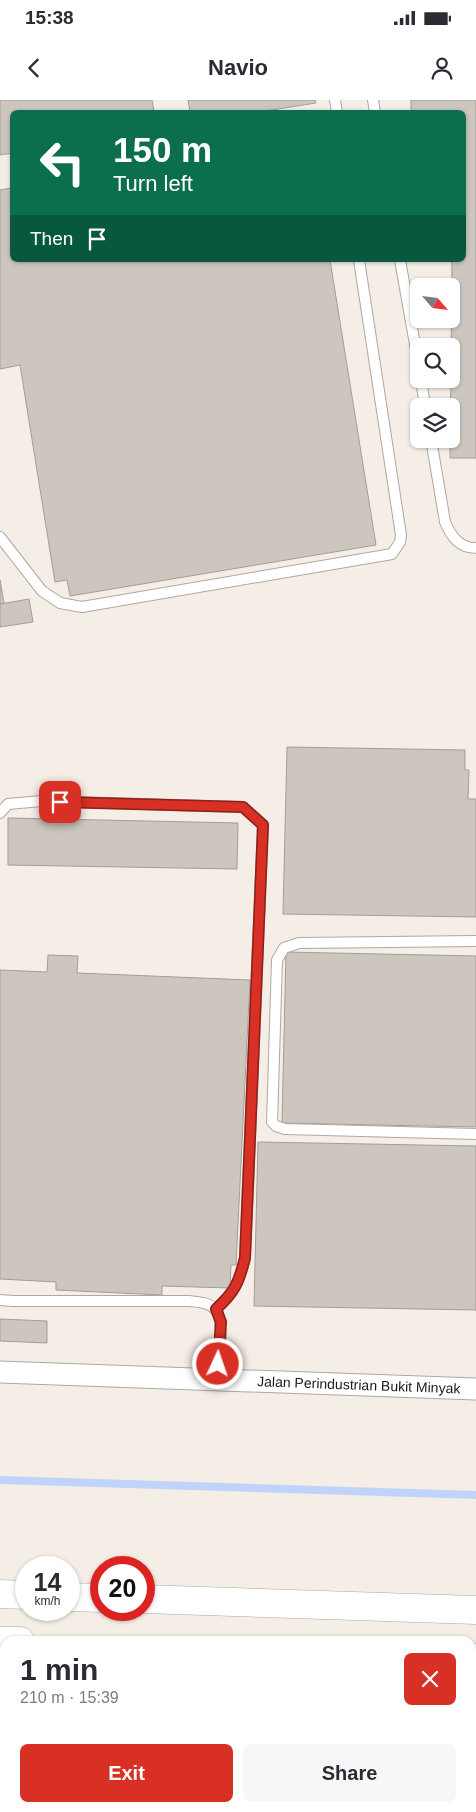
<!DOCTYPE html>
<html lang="en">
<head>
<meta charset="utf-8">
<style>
	:root { --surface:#fff; --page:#f7f7f7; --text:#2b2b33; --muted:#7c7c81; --accent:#d93025 }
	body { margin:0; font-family:Arial,sans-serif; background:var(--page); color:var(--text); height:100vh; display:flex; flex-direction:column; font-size:19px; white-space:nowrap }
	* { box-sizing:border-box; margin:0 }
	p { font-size:16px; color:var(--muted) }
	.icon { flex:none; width:28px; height:28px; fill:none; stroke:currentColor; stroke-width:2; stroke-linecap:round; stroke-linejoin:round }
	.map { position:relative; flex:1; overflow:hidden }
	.details { position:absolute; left:0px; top:1536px; width:476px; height:176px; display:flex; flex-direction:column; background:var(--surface); border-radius:15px 15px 0 0; box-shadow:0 1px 4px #0004 }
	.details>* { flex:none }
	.top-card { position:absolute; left:10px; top:10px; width:456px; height:152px; border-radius:8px; box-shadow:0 1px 4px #0004; background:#0b6e4f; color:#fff; overflow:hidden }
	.needle { width:32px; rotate:118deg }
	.tools { position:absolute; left:410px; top:178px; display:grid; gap:10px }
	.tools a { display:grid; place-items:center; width:50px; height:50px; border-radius:8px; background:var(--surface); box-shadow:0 1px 4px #0004; font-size:25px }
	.speed { position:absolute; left:15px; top:1456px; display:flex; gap:10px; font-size:25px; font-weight:700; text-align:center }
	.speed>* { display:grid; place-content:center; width:65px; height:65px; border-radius:50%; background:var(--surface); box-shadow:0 1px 4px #0004; line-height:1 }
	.speed small { font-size:12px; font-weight:400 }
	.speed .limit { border:8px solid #d22; background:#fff; color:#111 }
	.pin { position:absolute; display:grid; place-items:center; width:42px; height:42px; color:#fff; margin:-21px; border-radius:10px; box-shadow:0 2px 8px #0006 }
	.me { position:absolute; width:55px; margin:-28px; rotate:3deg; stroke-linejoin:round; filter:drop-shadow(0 0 4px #0008) }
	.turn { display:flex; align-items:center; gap:18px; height:105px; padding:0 20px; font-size:22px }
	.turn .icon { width:65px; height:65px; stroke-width:2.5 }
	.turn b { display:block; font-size:35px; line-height:42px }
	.then { display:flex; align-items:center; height:48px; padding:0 20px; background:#0003; gap:10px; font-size:19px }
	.round { display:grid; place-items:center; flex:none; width:52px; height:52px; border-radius:8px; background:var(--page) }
	.summary { display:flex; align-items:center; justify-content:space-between; height:85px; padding:0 20px }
	h1 { font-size:30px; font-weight:800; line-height:38px }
	.cta { display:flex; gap:10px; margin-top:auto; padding:10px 20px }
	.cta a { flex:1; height:58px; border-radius:8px; background:var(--accent); color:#fff; font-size:20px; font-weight:800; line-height:58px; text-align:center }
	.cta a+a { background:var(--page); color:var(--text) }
	.status { display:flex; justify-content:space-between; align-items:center; height:35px; padding:0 25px; background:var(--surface); direction:ltr }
	.status svg { height:14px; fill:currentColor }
	header { display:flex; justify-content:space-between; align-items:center; height:65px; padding:0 20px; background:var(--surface); font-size:22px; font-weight:800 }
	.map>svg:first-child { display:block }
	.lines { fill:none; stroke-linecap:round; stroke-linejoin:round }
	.stream { stroke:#c0d3fa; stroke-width:8 }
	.building { fill:#ccc6bf; stroke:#a39d97 }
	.service-casing { stroke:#aea8a1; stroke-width:12 }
	.minor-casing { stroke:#aea8a1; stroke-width:23 }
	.secondary-casing { stroke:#aea8a1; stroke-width:29 }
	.service { stroke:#fff; stroke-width:10 }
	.minor { stroke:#fff; stroke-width:21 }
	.secondary { stroke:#fff; stroke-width:28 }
	.route-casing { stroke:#8d1f18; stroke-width:12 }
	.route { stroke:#d93025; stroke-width:9 }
	.labels { text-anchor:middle; stroke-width:4; stroke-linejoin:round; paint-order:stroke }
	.street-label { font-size:14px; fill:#1c1a18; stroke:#fff }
</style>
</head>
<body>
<div class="status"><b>15:38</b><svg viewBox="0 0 49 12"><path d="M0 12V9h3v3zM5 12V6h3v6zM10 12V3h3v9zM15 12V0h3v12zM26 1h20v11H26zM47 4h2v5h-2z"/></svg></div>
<header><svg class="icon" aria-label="back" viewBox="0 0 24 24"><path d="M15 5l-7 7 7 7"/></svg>Navio<svg class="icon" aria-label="person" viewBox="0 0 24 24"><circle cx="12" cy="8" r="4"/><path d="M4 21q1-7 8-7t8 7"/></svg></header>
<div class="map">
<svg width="476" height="1712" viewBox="0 0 476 1712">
	<rect width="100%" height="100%" fill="#f5eee7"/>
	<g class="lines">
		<g class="stream">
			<path d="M0,1380L476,1395"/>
			<path d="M0,1634H5"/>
			<path d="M471,1650H476"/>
		</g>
	</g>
	<g class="building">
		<path d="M0,0H152L154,12H12V53L0,55Z"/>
		<path d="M188,0H315L316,3L259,12H190Z"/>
		<path d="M411,0H476V358H450L452,160H464V12H411Z"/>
		<path d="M12,88V160H330L376,445L70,496L67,480L55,482L20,265L0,269V90Z"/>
		<path d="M0,480L4,503L0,504Z"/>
		<path d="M29,499L33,522L0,527V504Z"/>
		<path d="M287,647L465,650V670H469L468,699H476V817L283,814Z"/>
		<path d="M8,718L238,723L237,769L8,765Z"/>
		<path d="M286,852L476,856V1027L282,1023Z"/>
		<path d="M48,855L78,856L77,873L250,880L236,1165H231L230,1188L162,1186V1195L56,1190V1182L0,1179V870L47,872Z"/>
		<path d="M258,1042L476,1046V1210L254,1206Z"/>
		<path d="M0,1219L47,1221V1243L0,1241Z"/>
	</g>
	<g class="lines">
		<g class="service-casing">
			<g id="service">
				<path d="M335,0L337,12"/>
				<path d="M373,0L375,12"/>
				<path d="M400,160L419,267"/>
				<path d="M421,279L425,306"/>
				<path d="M431,339L445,422C451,436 459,448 476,448"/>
				<path d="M0,437L42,491L60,503L82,507L392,454L400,442L401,435L359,160"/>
				<path d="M0,713L8,704L42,701L243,707L263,725L245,1158C239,1182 235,1192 216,1209"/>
				<path d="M476,841L299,843L284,848L277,860L272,1022L276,1026L285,1029L476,1034"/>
				<path d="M0,1200L13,1201H189C198,1202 208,1202 215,1209C226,1219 218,1264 217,1280"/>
			</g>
		</g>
		<g class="minor-casing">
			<g id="minor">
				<path id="s1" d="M0,1272L476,1289"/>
			</g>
		</g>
		<g class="secondary-casing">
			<g id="secondary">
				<path d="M0,1494L26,1495"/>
				<path d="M69,1497L101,1498"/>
				<path d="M144,1499L476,1510"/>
				<path d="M0,1541H20"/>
				<path d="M471,1558H476"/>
			</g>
		</g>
		<use href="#service" class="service"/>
		<use href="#minor" class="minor"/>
		<use href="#secondary" class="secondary"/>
	</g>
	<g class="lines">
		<g class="route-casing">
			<path id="route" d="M60,702L243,707L263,725L245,1158C239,1182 235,1192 216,1209L221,1222L218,1264"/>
		</g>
		<use href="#route" class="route"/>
	</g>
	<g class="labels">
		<g class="street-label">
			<text dy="5" stroke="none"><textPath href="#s1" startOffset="359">Jalan Perindustrian Bukit Minyak</textPath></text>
		</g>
	</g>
</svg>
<div class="tools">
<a><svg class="needle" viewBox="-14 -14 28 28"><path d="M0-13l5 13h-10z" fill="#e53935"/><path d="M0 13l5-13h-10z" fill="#7c7c81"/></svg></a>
<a><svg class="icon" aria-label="search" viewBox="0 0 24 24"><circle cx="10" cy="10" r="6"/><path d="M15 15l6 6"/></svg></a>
<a><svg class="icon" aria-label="layers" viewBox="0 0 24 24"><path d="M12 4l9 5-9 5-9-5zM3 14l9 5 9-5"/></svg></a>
</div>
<div class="speed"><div>14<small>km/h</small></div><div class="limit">20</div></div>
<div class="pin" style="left:60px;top:702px;background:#d93025"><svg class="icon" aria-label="arrive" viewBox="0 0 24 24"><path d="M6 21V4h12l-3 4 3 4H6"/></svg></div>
<svg class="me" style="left:218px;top:1264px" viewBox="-20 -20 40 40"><circle r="17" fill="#d93025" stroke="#fff" stroke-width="3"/><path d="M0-11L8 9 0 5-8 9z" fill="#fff"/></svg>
<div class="top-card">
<div class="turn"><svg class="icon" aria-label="left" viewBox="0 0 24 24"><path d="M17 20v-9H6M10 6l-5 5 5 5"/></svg><div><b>150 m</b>Turn left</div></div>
<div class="then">Then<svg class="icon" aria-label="arrive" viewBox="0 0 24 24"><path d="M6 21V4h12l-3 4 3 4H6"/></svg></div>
</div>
<section class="details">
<div class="summary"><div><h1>1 min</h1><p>210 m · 15:39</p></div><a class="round" style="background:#d93025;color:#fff"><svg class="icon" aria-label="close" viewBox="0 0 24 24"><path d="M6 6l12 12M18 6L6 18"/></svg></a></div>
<div class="cta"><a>Exit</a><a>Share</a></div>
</section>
</div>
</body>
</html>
